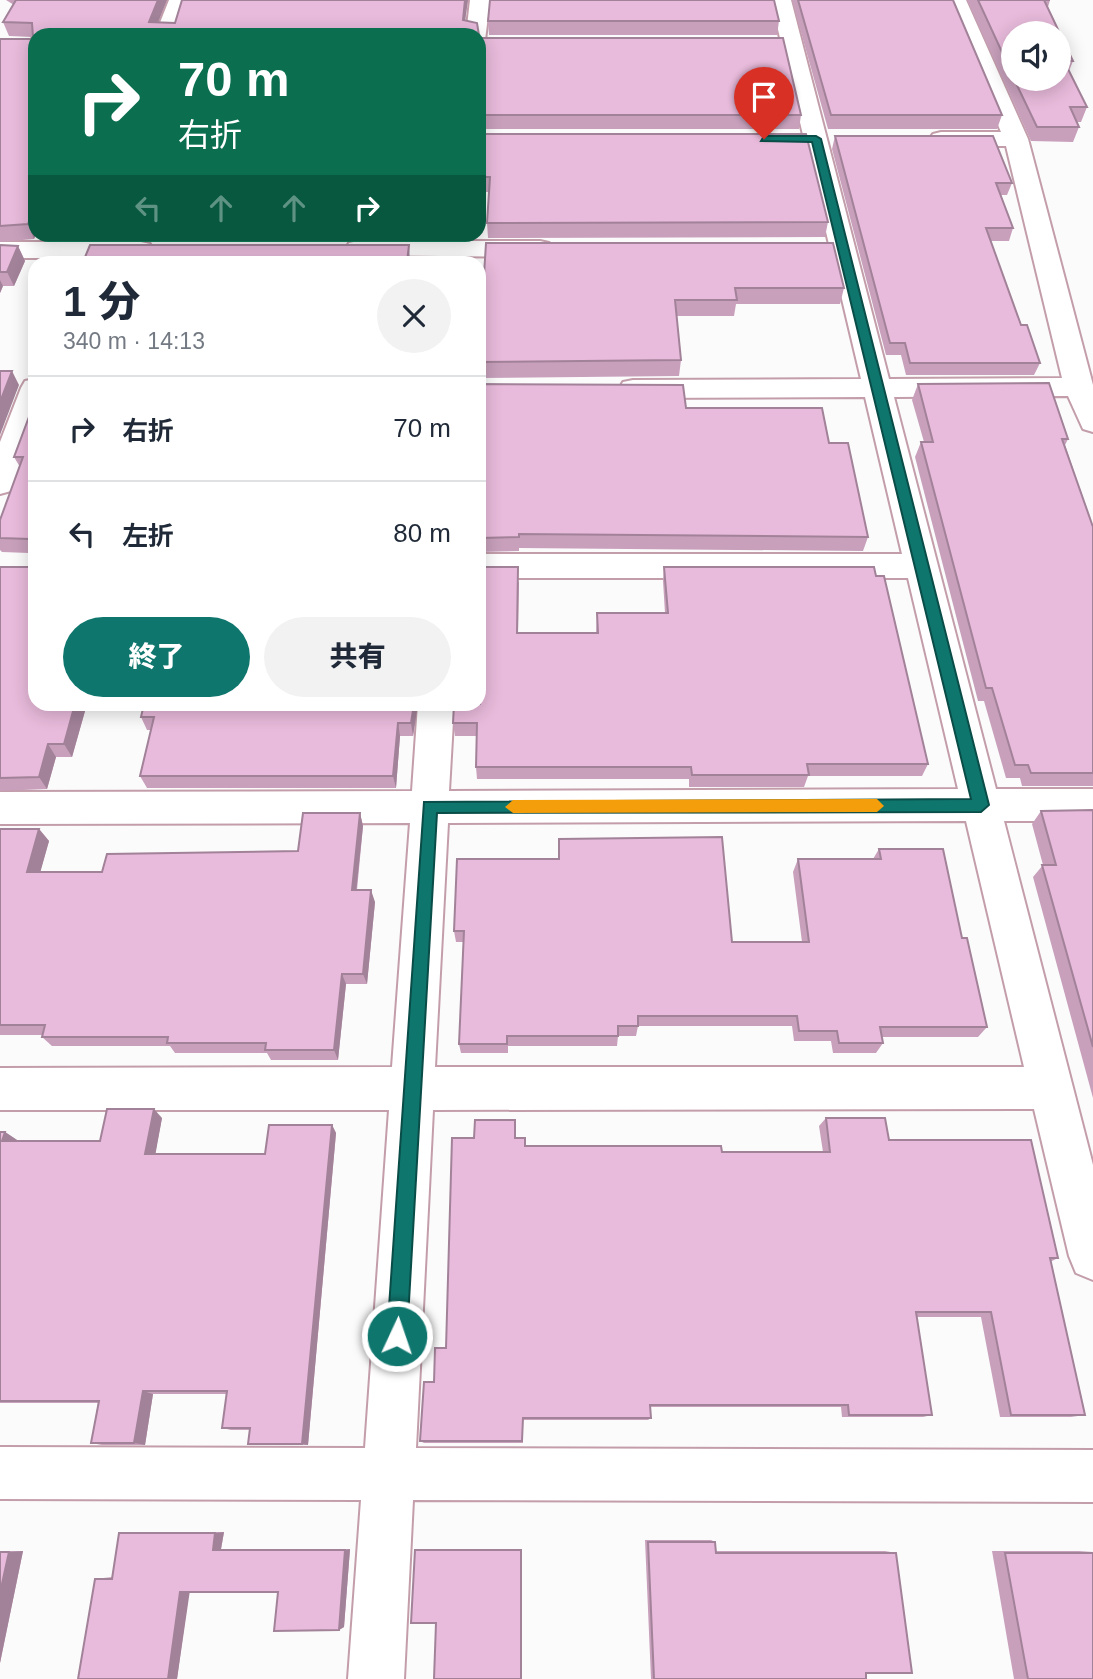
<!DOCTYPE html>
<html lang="ja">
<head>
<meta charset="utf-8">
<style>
	:root { --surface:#fff; --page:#f2f2f3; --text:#1f2937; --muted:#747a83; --line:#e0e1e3; --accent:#0f766e }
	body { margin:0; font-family:Arial,"Noto Sans JP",sans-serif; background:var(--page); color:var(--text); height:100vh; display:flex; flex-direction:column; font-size:26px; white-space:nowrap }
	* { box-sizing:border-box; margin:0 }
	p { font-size:23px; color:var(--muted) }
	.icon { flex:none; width:38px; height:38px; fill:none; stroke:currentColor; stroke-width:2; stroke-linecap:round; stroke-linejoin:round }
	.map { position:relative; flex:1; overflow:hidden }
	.details { position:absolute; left:28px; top:256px; width:458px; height:455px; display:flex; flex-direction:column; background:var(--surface); border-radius:21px; box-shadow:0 4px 18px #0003 }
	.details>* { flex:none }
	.hud { position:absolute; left:28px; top:28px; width:458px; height:214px; border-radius:21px; box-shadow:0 4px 18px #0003; background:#0b6e4f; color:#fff; overflow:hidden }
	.buttons { position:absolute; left:1001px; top:21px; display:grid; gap:14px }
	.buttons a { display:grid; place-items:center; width:70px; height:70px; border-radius:50%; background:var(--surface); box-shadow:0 4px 18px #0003; font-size:35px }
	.pin { position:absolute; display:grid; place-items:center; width:60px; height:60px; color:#fff; margin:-72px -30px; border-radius:50% 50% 50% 0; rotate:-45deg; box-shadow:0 0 7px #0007 }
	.pin .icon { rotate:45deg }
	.me { position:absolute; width:77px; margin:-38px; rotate:3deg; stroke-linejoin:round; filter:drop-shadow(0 0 5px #0008) }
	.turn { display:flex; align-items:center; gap:24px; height:147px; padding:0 35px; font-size:32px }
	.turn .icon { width:91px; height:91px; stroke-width:2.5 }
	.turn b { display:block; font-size:49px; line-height:60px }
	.lanes { display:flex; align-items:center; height:66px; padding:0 35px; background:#0003; justify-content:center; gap:35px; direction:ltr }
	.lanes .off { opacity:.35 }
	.round { display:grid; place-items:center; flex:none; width:74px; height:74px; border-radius:37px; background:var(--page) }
	.head { display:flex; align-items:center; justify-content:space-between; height:119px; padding:0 35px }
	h1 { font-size:42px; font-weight:800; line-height:52px }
	.primary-button { display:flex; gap:14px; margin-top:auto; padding:14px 35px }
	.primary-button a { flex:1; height:80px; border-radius:42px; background:var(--accent); color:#fff; font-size:28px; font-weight:800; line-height:80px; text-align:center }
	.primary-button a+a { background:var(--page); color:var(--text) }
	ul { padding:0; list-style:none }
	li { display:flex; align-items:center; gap:21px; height:105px; padding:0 35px; border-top:2px solid var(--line) }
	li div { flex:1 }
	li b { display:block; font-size:26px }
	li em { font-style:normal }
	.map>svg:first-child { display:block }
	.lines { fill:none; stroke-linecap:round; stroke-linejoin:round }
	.street-casing { stroke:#c39eaa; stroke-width:4 }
	.street { fill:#fff; fill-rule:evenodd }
	.wall { fill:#c8a0bc; fill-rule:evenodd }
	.shaded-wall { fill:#a28299 }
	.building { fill:#e8badb; stroke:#a28299; stroke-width:2 }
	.route { fill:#0f766e; stroke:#0a4d48; stroke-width:2 }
	.slow { fill:#f59e0b }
</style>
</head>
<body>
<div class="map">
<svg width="1093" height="1679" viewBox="0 0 1093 1679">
	<rect width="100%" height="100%" fill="#fbfbfb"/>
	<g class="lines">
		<g class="street-casing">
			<g id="street">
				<path d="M169,0H189L177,35H155Z"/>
				<path d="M470,0H490L485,40L480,41V35H466Z"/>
				<path d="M771,0H791L889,379L1062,378L1006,146H941L933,144L929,139L933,134L941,132H1001L946,0H966L1028,139L1093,385V432L1083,429L1068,396L894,397L996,789H1093V821H1004L1093,1165V1280L1076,1273L1069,1256L1034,1109L433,1110L416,1448L1093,1450V1502L413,1500L404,1679H348L361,1500L0,1499V1447L365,1448L389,1110H0V1068L392,1067L410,823L0,824V792L412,791L418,704H454L449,791L958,789L908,578H480V554H902L865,397L633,398L623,396L619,389L623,382L633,380L861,379ZM966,821L1024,1067H435L448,823Z"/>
				<path d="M358,241H540L549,243L553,249L549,255L540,257L349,255L345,249L349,243Z"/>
				<path d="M0,242H141L150,244L154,250L150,256L141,258H0Z"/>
				<path d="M35,379V428L15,483L11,491L0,494V442L21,388L25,381Z"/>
			</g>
		</g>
		<use href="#street" class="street"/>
	</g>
	<g class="wall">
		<path d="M6,0H167L158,22L175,23L468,0L465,21L35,35L36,234L34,239L0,242V39H30L32,37L9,36L3,22L14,5Z"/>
		<path d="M792,0H953L1002,115L997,129H828Z"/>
		<path d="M967,0H1050L1048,7L1073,61L1069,71L1087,107L1081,122H1077L1079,127L1073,142L1031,141ZM1013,33L1059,79H1013Z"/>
		<path d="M488,21H779L777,35H489Z"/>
		<path d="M480,38L801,115L799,129H480V133Z"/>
		<path d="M480,134L828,222L825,237L488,238L487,223L489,192H480Z"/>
		<path d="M835,136L1012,183L1007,195H1001L1013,228L1009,241H991L1021,325L1040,363L1034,375H906L901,355H886L832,149Z"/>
		<path d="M101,234H414L413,238L103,239Z"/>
		<path d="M486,243L844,288L840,304H736L734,316H677L681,360L679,376L480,378V339Z"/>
		<path d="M0,245L18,246L25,261L14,286H3L0,293Z"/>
		<path d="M480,384L686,408L829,443L868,537L863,551L519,548V551L480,552Z"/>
		<path d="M918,384L1068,439L1065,445L1093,527V786H1022L1020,778H1006L984,701H978L915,457L921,442H924L912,400Z"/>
		<path d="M30,414L87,704L72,757H56L47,789L0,791V567H29V553L2,552L0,550V520L20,467L14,457Z"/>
		<path d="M664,567L876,576L928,764L922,776H808L804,787H689V779H477L476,767L477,736H455L453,723L519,581L518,633H596L597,613H665L663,581Z"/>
		<path d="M418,704L413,736H400L396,788H147L140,776L151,730H147L141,717Z"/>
		<path d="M1093,810V1098L1033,877L1043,865L1032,824L1041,811Z"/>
		<path d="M360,813L363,826L357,890L375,902L367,984H346L338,1060H271L267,1053H175L170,1046H52L42,1037V1035H0V829H39L49,841L40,872H102L298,851Z"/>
		<path d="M879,849L962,938L987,1027L978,1037H882L883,1043L876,1053H833L831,1041H794L792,1026H638L636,1036H618L617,1046H508V1053H461L459,1044L463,942H456L454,931L732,942H802L793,872L798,859H873Z"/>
		<path d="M162,1118L155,1154H265L332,1125L336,1133L308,1445H256L248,1444L250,1430H231L222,1428L227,1394H153L145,1445H102L91,1443L98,1403H0V1132H5L17,1140L16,1141H100Z"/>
		<path d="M826,1118L889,1140L1058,1258L1050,1262L1085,1415L1071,1417H1000L981,1317H917L932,1415L923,1417H842L841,1407H651V1418L648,1420H523V1443H424L420,1441L434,1382L446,1348L474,1138L515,1120L516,1138L526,1146L722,1152H823L819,1126Z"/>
		<path d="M130,1532H224L221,1549H350L344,1627L339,1630L278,1592H189L177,1679L95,1579L112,1577L119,1533Z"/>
		<path d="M645,1540H711L715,1542L716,1551H885L896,1553L866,1673V1679H651Z"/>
		<path d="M418,1549H522V1679L436,1623L415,1550Z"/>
		<path d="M0,1551H23L0,1663Z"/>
		<path d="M992,1551H1079L1093,1552V1679H1014Z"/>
	</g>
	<g class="shaded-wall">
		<path d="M158,0H167L153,35L149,22Z"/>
		<path d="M465,0H468L463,35V20Z"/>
		<path d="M35,207L36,234L34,239L28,224Z"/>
		<path d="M409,245L410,262H407Z"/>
		<path d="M18,246L25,261L14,286L7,272Z"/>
		<path d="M0,280L3,286L0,293Z"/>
		<path d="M12,371L19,385L0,435V402Z"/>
		<path d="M75,704H87L72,757L64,744Z"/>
		<path d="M414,704H418L413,736L411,723Z"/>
		<path d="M398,723L400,736L396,788L393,776Z"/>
		<path d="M48,744L56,757L47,789L39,777Z"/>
		<path d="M360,813L363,826L355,902L352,890Z"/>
		<path d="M39,829L49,841L37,884L27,872Z"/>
		<path d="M371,890L375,902L367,984L363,974Z"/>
		<path d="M342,974L346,984L338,1060L334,1050Z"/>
		<path d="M154,1109L162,1118L154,1162L145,1154Z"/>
		<path d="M332,1125L336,1133L308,1445L302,1444Z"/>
		<path d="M5,1132L17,1140L15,1149L2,1141Z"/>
		<path d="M143,1391L153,1394L145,1445L134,1443Z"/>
		<path d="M224,1532L221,1549L213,1550L215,1533Z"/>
		<path d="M350,1549L344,1627L339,1630L345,1550Z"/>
		<path d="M522,1549V1679H521V1550Z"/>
		<path d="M23,1551L0,1663V1593L9,1552Z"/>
		<path d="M190,1590L177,1679H168L180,1592Z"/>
	</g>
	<g class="building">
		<path d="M16,0H158L149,22L175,23L182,0H465L463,20L477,23L479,35H35V207L28,224L0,226V39H30L33,37L32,23L3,22Z"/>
		<path d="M490,0H774L779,21H488Z"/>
		<path d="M798,0H953L1002,115H831Z"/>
		<path d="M978,0H1050H1044L1073,61H1064L1087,107H1070L1079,127H1037L1014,79H1059V33H1013V76Z"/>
		<path d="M480,38H783L801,115H480Z"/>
		<path d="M480,134H806L828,222L487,223L490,177H480Z"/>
		<path d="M835,136H993L1012,183H996L1013,228H986L1021,325H1027L1040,363H910L905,343H890Z"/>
		<path d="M486,243H833L844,288H735L737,300H675L681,360L480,362V339Z"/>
		<path d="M0,245L18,246L7,272H0Z"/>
		<path d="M90,245H409L407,262H83Z"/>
		<path d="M0,371H12L0,402Z"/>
		<path d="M31,371H35V704H75L64,744H48L39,777L0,778V567H29V539L0,538V520L23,457H14L30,414Z"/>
		<path d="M1049,383L1068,439H1062L1093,527V773H1031L1028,765H1015L992,688H986L921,442H933L918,384Z"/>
		<path d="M480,384L683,385L686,408H822L829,443H848L868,537L519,534V537L480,538Z"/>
		<path d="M480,567H518L517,633H598L597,613H668L664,567H874L876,576H884L928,764H807L809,775H692L691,767H476L477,723H453L454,704H480Z"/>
		<path d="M144,704H414L411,723H398L393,776H140L154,717H141Z"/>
		<path d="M1093,810V1047L1042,865H1056L1041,811Z"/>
		<path d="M303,813H360L352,890H371L363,974H342L334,1050H265L266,1043H167L168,1037H42L45,1025H0V829H39L27,872H102L107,854L298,851Z"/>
		<path d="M722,837L732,942H809L798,859H881L879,849H943L962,938H967L987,1027H880L883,1043H839L837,1031H799L797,1016H638V1026H618V1036H507V1044H459L464,931H454L457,859H559V839Z"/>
		<path d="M107,1109H154L145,1154H265L269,1125H332L302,1444H248L250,1428H222L227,1391H143L134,1443H91L99,1401H0V1132H5L2,1141H100Z"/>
		<path d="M826,1118H885L889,1140H1031L1058,1258H1050L1085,1415H1011L991,1312H916L932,1415H849L848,1405H650L651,1418H523L522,1441H420L424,1382H434L435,1348H446L452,1138H474L475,1120H515V1138H525V1146H721L722,1152H830Z"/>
		<path d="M119,1533H215L213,1550H345L339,1630L274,1631L278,1592H180L168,1679H78L95,1579H112Z"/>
		<path d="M648,1542H715L716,1553H896L912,1673H866V1679H654Z"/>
		<path d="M415,1550H521V1679H434L436,1623H411Z"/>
		<path d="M0,1552H9L0,1593Z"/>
		<path d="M1005,1553H1093V1679H1028Z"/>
	</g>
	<path class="route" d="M764,136H816L821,139L989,805L981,812L437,813L407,1336L404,1344L397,1347L390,1344L387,1336L424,802L971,799L812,142L761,141Z"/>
	<path class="slow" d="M877,799L884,806L877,812L513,813L505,807L513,800Z"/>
</svg>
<div class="buttons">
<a><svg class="icon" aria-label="sound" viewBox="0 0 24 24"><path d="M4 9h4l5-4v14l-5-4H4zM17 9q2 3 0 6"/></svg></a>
</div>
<div class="pin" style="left:764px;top:139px;background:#d93025"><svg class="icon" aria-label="arrive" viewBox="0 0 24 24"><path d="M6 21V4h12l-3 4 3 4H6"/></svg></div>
<svg class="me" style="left:397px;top:1336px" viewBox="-20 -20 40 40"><circle r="17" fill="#0f766e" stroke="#fff" stroke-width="3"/><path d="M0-11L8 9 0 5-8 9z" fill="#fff"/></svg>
<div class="hud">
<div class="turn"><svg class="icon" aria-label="right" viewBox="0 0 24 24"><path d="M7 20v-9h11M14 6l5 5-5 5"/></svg><div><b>70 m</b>右折</div></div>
<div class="lanes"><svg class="icon off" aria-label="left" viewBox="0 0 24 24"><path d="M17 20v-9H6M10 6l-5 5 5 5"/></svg><svg class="icon off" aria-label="ahead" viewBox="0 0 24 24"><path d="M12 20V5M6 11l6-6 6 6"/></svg><svg class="icon off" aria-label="ahead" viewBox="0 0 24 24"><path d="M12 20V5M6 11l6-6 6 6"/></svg><svg class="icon" aria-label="right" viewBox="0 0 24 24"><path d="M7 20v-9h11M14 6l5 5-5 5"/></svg></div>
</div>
<section class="details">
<div class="head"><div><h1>1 分</h1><p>340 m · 14:13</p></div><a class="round"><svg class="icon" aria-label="close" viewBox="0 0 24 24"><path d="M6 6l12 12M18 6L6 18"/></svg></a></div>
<ul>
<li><svg class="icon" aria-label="right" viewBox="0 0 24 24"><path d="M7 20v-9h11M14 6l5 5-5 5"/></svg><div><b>右折</b></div><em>70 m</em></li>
<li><svg class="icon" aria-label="left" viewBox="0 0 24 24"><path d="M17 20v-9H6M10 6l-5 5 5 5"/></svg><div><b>左折</b></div><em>80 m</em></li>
</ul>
<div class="primary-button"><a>終了</a><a>共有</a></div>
</section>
</div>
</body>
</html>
